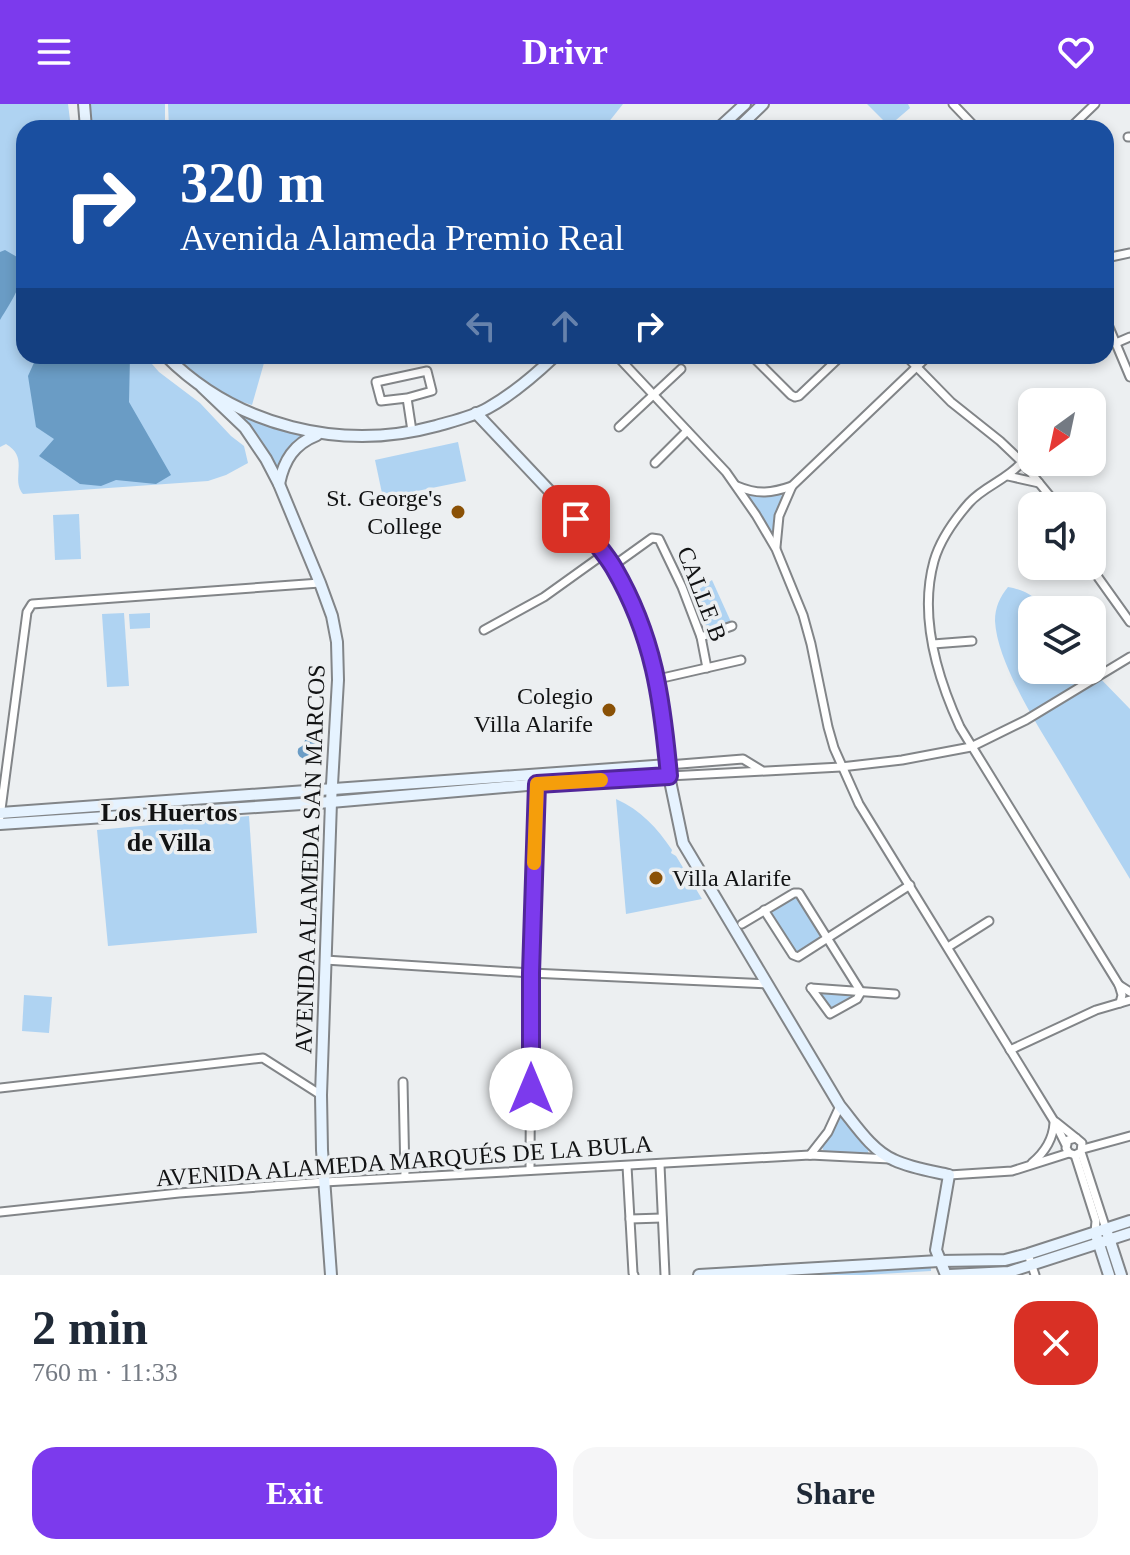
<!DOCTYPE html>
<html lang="en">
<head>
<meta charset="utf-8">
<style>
	:root { --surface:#fff; --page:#f6f6f7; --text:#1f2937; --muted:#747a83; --accent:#7c3aed }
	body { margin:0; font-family:"Times New Roman",serif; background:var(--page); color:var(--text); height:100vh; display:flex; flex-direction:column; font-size:30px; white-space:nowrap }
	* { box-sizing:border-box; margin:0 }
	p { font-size:26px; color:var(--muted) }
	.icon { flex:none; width:44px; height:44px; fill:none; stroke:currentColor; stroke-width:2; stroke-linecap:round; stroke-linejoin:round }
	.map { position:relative; height:1171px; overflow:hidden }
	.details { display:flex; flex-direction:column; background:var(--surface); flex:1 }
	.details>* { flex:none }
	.top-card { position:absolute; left:16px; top:16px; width:1098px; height:244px; border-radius:24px; box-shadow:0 4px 12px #0003; background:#1a4fa0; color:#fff; overflow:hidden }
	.needle { width:52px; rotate:213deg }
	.controls { position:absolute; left:1018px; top:284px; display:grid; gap:16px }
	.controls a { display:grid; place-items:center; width:88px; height:88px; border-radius:16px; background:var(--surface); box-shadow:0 4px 12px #0003; font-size:40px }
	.pin { position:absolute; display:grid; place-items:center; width:68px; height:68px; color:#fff; margin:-34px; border-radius:16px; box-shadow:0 4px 12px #0006 }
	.me { position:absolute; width:88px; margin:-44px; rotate:0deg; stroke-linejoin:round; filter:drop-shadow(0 0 6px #0008) }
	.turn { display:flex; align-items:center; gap:28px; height:168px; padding:0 32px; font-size:36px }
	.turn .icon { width:104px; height:104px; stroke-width:2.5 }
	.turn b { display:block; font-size:56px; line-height:68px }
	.lanes { display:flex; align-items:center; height:76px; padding:0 32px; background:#0003; justify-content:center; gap:40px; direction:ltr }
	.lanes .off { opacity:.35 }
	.round { display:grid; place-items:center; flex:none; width:84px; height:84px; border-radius:24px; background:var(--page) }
	.overview { display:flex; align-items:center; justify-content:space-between; height:136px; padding:0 32px }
	h1 { font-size:48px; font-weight:700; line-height:60px }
	.action { display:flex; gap:16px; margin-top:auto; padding:16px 32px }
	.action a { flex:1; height:92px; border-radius:24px; background:var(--accent); color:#fff; font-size:32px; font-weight:700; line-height:92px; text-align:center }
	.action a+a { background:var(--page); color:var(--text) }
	header { display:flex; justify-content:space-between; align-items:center; height:104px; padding:0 32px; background:var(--accent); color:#fff; font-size:36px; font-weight:700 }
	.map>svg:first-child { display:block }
	.green { fill:#afd3f2 }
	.water { fill:#6a9cc5 }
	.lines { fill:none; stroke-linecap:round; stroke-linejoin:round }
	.street-casing { stroke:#828588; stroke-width:11 }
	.secondary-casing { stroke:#828588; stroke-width:14 }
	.street { stroke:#fff; stroke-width:7 }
	.secondary { stroke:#e6f3ff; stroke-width:10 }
	.route-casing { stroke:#51269a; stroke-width:20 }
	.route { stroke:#7c3aed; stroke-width:14 }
	.slow { stroke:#f59e0b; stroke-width:14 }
	.poi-dot { fill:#8a5106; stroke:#eceff1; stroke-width:3 }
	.labels { text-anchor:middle; stroke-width:7; stroke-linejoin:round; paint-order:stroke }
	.poi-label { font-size:24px; fill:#121314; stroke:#eceff1; text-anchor:end }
	.street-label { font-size:24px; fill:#121314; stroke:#eceff1 }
	.neighbourhood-label { font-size:26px; font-weight:bold; fill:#121314; stroke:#eceff1 }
</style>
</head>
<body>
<header><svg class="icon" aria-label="menu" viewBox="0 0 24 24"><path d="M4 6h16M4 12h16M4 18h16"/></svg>Drivr<svg class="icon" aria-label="heart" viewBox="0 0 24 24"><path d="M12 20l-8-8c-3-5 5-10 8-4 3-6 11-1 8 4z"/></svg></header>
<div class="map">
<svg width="1130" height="1171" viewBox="0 0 1130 1171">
	<rect width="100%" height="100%" fill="#eceff1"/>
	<g class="green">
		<path d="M0,0H68L71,24H24V252H145L159,268L200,299L231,332L244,342L248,359L226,371L208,377L23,390C10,374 30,354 6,340L0,343Z"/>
		<path d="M89,0H165V24H90Z"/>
		<path d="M168,0H623L604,24H169Z"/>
		<path d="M867,0H908L910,4L889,22Z"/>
		<path d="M173,252H266L252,301C222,293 195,274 173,252Z"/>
		<path d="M227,303C251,313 276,328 303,329L305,332C291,340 282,353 277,368Z"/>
		<path d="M458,338L466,377L383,394L375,356Z"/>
		<path d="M781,389L782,393L774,412L772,433L745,390L758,392Z"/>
		<path d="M79,410L81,455L55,456L53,411Z"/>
		<path d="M712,476L731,518L707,525L694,489Z"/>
		<path d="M1008,483C1025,486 1036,493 1048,506H1032V566H1092L1130,605V775C1107,737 1084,699 1061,660C1039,624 997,559 995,517C995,503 1000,493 1008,483Z"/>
		<path d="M124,509L129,582L107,583L102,510Z"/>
		<path d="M150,509V524L130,525L129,510Z"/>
		<path d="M274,692V698L140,708V702Z"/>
		<path d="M616,695C641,706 657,724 672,746L671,749L676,752L702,795L626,810Z"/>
		<path d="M249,712L257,829L108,842L97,726Z"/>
		<path d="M796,792L820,831L818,835L797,848H794L770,809L771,806Z"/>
		<path d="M822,889L850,890L852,892L831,906L819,890Z"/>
		<path d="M24,891L52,893L49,929L22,927Z"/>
		<path d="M840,1012L845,1014L869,1044L868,1049L827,1048L823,1046L822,1041L838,1013Z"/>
		<path d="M931,1161V1167L864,1171H740Z"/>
	</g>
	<g class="water">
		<path d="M5,146L24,157C24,179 11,198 0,216V148Z"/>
		<path d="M37,252H130L129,298L171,371L156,380L116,376L101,382L80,380L39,352L54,335L36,323L28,272Z"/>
		<path d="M307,628L319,630L318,644L323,649C314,661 295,655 298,646C298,643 302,643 303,641C305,638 306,632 307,628Z"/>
	</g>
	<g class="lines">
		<g class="street-casing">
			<g id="street">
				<path d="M953,0L976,24"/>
				<path d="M1070,24L1095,0"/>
				<path d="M1128,33H1130"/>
				<path d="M1106,154L1130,149"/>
				<path d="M1106,216L1130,273"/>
				<path d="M1116,239L1130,233"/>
				<path d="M617,252L726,368L756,411L776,445L803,511L811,540L828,623L834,644L859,700L1054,1017L1066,1041"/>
				<path d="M752,252L791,291L795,293L799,292L841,252"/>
				<path d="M906,252L951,298L1000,337L1022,358L1058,402"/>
				<path d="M407,294L432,287L427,267L376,278L381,297L407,294L412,327"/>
				<path d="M619,323L681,265"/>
				<path d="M1022,358C1007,376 984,382 969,399C955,415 940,436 934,457C919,511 937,573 960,623L1119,881L1122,891L1120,899"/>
				<path d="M655,359L687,327"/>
				<path d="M1008,372L1039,379"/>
				<path d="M737,382C758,391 772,389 792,382"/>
				<path d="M776,443L779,412L792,382L928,252"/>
				<path d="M613,462L652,434L659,435L682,483L701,533L707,564"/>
				<path d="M1090,462L1130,518"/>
				<path d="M484,526L544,493L604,450"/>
				<path d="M701,533L732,522"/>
				<path d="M933,540L972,537"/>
				<path d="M658,575L741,556"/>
				<path d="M668,661L743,655L761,666"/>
				<path d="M669,672L841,663L902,656L971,643L1026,616L1130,553"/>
				<path d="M0,713L27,508L32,500L320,479"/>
				<path d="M764,806L793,851L798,853L910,781"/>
				<path d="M742,820L794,789H799L861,888"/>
				<path d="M948,843L989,817"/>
				<path d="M325,856L531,869L768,880"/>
				<path d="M1119,881L1130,888"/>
				<path d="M811,884L895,890"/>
				<path d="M811,884L830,910L857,895L861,888"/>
				<path d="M1010,946L1096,906L1130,896"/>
				<path d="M403,978L405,1073"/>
				<path d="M0,984L263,954L321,991"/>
				<path d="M1056,1018L1076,1034"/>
				<path d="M1083,1045L1130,1032"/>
				<path d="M1081,1048L1075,1051L1069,1049L1066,1044L1068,1036L1076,1034L1082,1039L1081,1048L1106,1125"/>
				<path d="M810,1051L828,1028L840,1002"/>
				<path d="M1075,1051L1096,1117L1095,1128"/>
				<path d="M1032,1059C1045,1048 1053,1036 1054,1019"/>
				<path d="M660,1061L665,1171"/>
				<path d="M627,1062L633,1169L634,1171"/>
				<path d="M530,1066L531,869L537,676"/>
				<path d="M949,1071L1012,1067L1069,1049"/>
				<path d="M0,1108L179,1089L324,1078L810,1051L890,1055"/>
				<path d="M630,1115L662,1114"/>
				<path d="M1028,1150L1035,1171"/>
			</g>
		</g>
		<g class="secondary-casing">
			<g id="secondary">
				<path d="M84,0L86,24"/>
				<path d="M719,24L745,0"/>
				<path d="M738,24L763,0"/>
				<path d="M166,252C236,322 341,348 436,322C453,317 472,313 488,304C513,290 534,272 555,252"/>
				<path d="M202,283L245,324L266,355L279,380L320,479L332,512L337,538L338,576L331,698L321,991L322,1046L331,1171"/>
				<path d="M476,309L576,415L613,462L636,507L651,546L665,619L669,672L683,739L840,1002C855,1020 871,1046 894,1056C911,1064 931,1067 949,1071L936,1146L946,1171"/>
				<path d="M279,380C284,356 294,340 317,331"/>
				<path d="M0,709L668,661"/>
				<path d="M0,720L331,698L527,681L669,672"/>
				<path d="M1108,1131L1121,1171"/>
				<path d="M1097,1134L1109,1171"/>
				<path d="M699,1171L939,1157L1005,1156L1028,1150L1130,1117"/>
				<path d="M950,1171L1009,1168L1130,1129"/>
			</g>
		</g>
		<use href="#street" class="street"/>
		<use href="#secondary" class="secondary"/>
	</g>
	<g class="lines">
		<g class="route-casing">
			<path id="route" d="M531,985V869L537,680L669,672C662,595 654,533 614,464C604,447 589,431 576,415"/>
		</g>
		<use href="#route" class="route"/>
		<path class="slow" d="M534,759L537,680L601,676"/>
	</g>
	<g class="poi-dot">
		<circle cx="458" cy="408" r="8"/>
		<circle cx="609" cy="606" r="8"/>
		<circle cx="656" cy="774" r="8"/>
	</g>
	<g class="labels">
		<g class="poi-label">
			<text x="442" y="402">St. George's<tspan x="442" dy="28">College</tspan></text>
			<text x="593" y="600">Colegio<tspan x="593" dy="28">Villa Alarife</tspan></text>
			<text x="672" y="782" text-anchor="start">Villa Alarife</text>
		</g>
		<g class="street-label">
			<text transform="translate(702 490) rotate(69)" y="8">CALLE B</text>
			<text transform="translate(310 755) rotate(-88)" y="8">AVENIDA ALAMEDA SAN MARCOS</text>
			<text transform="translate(404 1057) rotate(-4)" y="8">AVENIDA ALAMEDA MARQUÉS DE LA BULA</text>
		</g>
		<g class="neighbourhood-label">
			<text x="169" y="717">Los Huertos<tspan x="169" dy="30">de Villa</tspan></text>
		</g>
	</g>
</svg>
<div class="controls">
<a><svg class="needle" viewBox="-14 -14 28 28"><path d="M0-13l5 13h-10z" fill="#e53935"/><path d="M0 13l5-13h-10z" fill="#747a83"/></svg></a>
<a><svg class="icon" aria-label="sound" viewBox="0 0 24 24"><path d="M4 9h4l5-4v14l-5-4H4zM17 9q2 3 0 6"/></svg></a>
<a><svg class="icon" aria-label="layers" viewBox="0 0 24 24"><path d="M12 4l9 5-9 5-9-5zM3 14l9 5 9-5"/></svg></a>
</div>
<div class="pin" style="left:576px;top:415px;background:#d93025"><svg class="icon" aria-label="arrive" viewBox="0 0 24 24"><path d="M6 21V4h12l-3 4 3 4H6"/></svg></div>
<svg class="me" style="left:531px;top:985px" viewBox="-20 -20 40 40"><circle r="19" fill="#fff"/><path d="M0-13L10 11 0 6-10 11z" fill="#7c3aed"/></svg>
<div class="top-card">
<div class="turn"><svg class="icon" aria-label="right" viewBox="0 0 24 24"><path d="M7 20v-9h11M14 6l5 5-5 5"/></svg><div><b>320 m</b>Avenida Alameda Premio Real</div></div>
<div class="lanes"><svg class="icon off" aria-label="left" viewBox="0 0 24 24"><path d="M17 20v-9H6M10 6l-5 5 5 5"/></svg><svg class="icon off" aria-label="ahead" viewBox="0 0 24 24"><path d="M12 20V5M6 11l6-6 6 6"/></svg><svg class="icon" aria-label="right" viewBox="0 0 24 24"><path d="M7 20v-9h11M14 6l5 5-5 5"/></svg></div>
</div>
</div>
<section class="details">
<div class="overview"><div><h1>2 min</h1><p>760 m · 11:33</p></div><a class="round" style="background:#d93025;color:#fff"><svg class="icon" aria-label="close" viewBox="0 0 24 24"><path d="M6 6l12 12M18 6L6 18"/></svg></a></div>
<div class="action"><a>Exit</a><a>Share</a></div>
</section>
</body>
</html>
